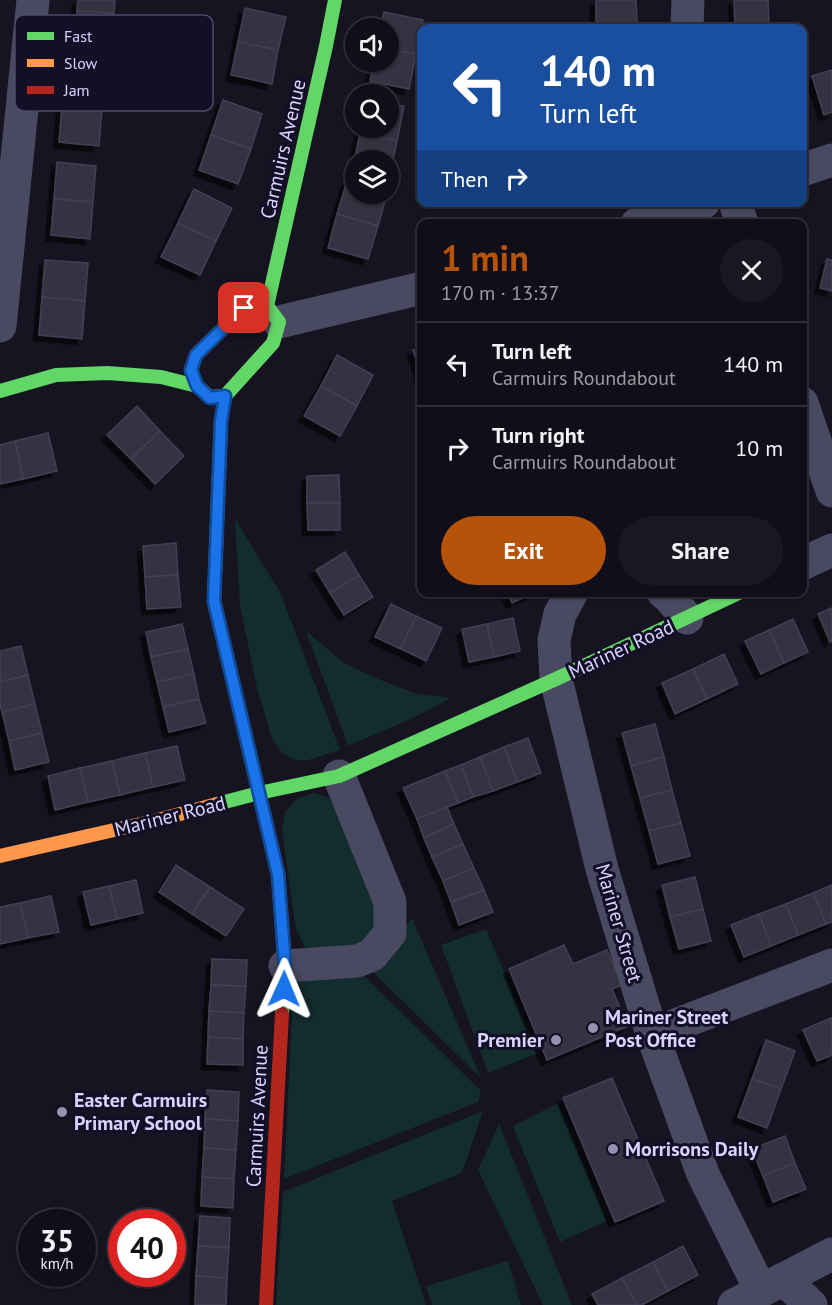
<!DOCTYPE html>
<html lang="en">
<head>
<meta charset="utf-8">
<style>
	:root { --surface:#100f19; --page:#191822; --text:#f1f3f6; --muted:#9c9ca2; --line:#302f38; --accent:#b45309 }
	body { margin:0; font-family:"PT Sans",sans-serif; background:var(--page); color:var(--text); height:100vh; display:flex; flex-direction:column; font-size:22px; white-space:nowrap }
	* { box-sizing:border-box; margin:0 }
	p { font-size:20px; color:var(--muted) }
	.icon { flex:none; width:33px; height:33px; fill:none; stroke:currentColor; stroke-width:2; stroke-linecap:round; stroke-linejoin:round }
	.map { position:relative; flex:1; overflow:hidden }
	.side { position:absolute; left:417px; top:219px; width:390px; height:378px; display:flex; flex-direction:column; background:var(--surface); border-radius:12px; box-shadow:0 2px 4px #0004,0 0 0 2px var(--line) }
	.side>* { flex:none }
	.guide { position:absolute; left:417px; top:24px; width:390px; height:183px; border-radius:12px; box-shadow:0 2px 4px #0004,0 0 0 2px var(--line); background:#1a4fa0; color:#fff; overflow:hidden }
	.buttons { position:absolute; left:345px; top:18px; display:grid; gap:12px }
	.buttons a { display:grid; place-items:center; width:54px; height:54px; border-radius:50%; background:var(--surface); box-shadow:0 2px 4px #0004,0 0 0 2px var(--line); font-size:30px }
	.speed { position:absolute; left:18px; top:1209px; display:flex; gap:12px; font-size:30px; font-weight:700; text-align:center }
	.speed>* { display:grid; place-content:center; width:78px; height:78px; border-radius:50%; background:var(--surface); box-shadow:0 2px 4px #0004,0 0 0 2px var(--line); line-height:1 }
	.speed small { font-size:15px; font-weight:400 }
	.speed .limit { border:9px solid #d22; background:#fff; color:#111 }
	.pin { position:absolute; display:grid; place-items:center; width:51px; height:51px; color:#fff; margin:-26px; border-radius:12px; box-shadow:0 3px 9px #0006 }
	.me { position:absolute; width:66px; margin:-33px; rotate:1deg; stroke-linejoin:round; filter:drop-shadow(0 0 4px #0008) }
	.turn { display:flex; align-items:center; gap:21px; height:126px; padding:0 24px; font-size:27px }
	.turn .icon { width:78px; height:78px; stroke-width:2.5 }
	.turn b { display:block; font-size:42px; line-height:51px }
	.then { display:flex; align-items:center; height:57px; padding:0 24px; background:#0003; gap:12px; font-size:22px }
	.round { display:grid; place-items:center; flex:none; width:63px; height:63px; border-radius:32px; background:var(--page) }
	.summary { display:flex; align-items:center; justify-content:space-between; height:102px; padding:0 24px }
	h1 { font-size:36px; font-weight:800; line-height:45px; color:var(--accent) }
	.cta { display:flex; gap:12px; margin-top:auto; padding:12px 24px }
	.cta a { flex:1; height:69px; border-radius:36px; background:var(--accent); color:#fff; font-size:24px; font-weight:800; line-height:69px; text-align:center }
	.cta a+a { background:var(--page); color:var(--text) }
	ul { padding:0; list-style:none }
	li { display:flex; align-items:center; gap:18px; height:84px; padding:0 24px; border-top:2px solid var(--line) }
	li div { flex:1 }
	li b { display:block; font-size:22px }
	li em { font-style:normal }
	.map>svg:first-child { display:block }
	.green { fill:#132c2d }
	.building { fill:#343243; stroke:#433f54; stroke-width:1.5; filter:url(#shadow) }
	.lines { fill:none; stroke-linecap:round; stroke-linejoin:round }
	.street { stroke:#4a4962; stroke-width:33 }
	.fast { stroke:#63d668; stroke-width:14 }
	.slow { stroke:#ff974d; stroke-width:14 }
	.jam { stroke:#b3261e; stroke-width:14 }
	.route-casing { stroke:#114b97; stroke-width:15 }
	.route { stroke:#1a73e8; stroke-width:10 }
	.poi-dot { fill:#9591b1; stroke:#130f26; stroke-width:2 }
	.labels { text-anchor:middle; stroke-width:6; stroke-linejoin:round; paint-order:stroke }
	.street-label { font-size:20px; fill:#d9d4ff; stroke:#130f26 }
	.poi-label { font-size:20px; font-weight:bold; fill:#d9d4ff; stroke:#130f26; text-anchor:start }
	.key { fill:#130f26; stroke:#4e4a67; stroke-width:1.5 }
	.key-label { font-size:16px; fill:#d9d4ff }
</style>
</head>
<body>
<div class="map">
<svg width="832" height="1305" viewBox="0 0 832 1305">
	<defs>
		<filter id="shadow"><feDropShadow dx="-5.5" dy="5.5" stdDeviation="0" flood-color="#0009"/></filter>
	</defs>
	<rect width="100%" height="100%" fill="#161421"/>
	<g class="green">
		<path d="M235,519L280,592L340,750L308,760H296L283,754L272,739L257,688L240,606Z"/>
		<path d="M306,631L344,663L378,679L417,694L451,698L411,719L348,746Z"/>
		<path d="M314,793L327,797L340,807L381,920L364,942L347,949H306L296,929L282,830L285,812L298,798Z"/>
		<path d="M412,918L481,1078L369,968Z"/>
		<path d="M486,929L538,1053L488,1073L441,945Z"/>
		<path d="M355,967L481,1091L478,1102L284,1179L294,973Z"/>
		<path d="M558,1103L607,1221L560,1242L513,1126Z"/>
		<path d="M483,1111L462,1173L392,1201L426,1305H276L283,1192Z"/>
		<path d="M499,1124L572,1305H543L478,1170Z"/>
		<path d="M508,1261L521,1305H432L426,1286Z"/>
	</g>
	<g class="building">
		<path d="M78,0H115L114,13L77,11Z"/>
		<path d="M596,0H636L637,23H596Z"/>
		<path d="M734,0H768L769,27L735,28Z"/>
		<path d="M245,8L286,17L278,50L238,42Z"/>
		<path d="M77,11L114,13L111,44L75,41Z"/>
		<path d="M384,12L423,20L416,54L388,49V28H380Z"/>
		<rect x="596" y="23" width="41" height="5"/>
		<path d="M238,42L278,50L272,84L231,75Z"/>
		<path d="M388,49L416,54L409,89L370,81L374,62H388Z"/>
		<path d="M832,70V112L824,115L812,76Z"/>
		<path d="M223,100L262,114L251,149L211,135Z"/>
		<path d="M388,103L404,106L397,141L360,133L361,128H388Z"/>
		<path d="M62,106L102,109L99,146L59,142Z"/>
		<path d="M360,133L397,141L390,175H388V160H356V168L353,167Z"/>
		<path d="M211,135L251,149L238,184L199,170Z"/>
		<path d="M57,162L96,166L93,202L54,199Z"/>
		<path d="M347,181L356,184V194H387L378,226L337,214Z"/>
		<path d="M194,189L232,208L216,241L178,223Z"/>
		<path d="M54,199L93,202L90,239L51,235Z"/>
		<path d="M337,214L378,226L368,259L328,248Z"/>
		<path d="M178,223L216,241L200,275L161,257Z"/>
		<path d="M827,259L832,260V291L820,288Z"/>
		<path d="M45,260L88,263L85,301L42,297Z"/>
		<path d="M42,297L85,301L82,339L39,335Z"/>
		<path d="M422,347V378L413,350Z"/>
		<path d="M337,355L373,375L357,406L321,386Z"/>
		<path d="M321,386L357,406L340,436L304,416Z"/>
		<path d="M137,406L160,431L131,459L107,435Z"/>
		<path d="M160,431L184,456L155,484L131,459Z"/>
		<path d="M48,433L57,471L23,479L15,441Z"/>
		<path d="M15,441L23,479L0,484V445Z"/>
		<path d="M339,475L340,503H307V476Z"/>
		<path d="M307,503H340V530H308Z"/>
		<path d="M176,543L178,575L145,577L143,546Z"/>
		<path d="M345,552L359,575L330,593L316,570Z"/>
		<path d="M178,575L181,607L147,609L145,577Z"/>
		<path d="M359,575L373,597L344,615L330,593Z"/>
		<path d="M507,592H535L512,603Z"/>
		<path d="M391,604L416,616L401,649L375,637Z"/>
		<path d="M832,608V641L830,642L818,614Z"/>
		<path d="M416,616L442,628L426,661L401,649Z"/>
		<path d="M513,618L520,651L494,657L487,624Z"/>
		<path d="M793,619L808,652L784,663L769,630Z"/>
		<path d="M182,624L188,649L151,657L146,632Z"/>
		<path d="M487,624L494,657L469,662L462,629Z"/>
		<path d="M769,630L784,663L761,674L745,641Z"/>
		<path d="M21,646L28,675L0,682V651Z"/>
		<path d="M188,649L194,674L157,682L151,657Z"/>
		<path d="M724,654L738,684L707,699L693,669Z"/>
		<path d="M693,669L707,699L675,714L662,683Z"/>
		<path d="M194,674L199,699L163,707L157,682Z"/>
		<path d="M28,675L35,704L2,712L0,704V682Z"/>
		<path d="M199,699L206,723L169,732L163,707Z"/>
		<path d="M35,704L42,733L9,741L2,712Z"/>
		<path d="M655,724L664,757L631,766L622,733Z"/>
		<path d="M42,733L49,762L15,770L9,741Z"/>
		<path d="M528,738L541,773L517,782L504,747Z"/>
		<path d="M177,746L185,780L153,787L145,753Z"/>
		<path d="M504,747L517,782L493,791L480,757Z"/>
		<path d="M145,753L153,787L120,795L112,761Z"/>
		<path d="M480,757L493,791L473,797L461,765Z"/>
		<path d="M664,757L672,790L640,798L631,766Z"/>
		<path d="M112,761L120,795L88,802L80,768Z"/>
		<path d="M461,765L473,797L458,803L445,771Z"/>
		<path d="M80,768L88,802L55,810L48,776Z"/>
		<path d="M445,771L458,803L417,819L403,788Z"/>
		<path d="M672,790L681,823L649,831L640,798Z"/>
		<path d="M447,807L454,824L424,838L417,819Z"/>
		<path d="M681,823L690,856L658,864L649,831Z"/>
		<path d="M454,824L463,844L432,857L424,838Z"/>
		<path d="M463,844L474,868L443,881L432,857Z"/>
		<path d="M176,865L210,887L192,914L159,892Z"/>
		<path d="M474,868L484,890L451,902L443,881Z"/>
		<path d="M695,877L703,909L670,917L662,885Z"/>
		<path d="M136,880L143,913L117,919L109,886Z"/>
		<path d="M832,885V922L826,924L813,893Z"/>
		<path d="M109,886L117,919L91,925L83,892Z"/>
		<path d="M210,887L244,909L226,936L192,914Z"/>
		<path d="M484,890L493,912L459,925L451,902Z"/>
		<path d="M813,893L826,924L798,935L786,904Z"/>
		<path d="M51,896L59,932L28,938L20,903Z"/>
		<path d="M20,903L28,938L0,944V907Z"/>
		<path d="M786,904L798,935L771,946L759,914Z"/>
		<path d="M703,909L711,941L679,949L670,917Z"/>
		<path d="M759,914L771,946L744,957L731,925Z"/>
		<path d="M564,945L573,964L607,950L622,985L612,989L628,1026L547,1060L509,969Z"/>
		<path d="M212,959L247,960L246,986L211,985Z"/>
		<path d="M211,985L246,986L244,1013L209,1011Z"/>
		<path d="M209,1011L244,1013L243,1039L208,1037Z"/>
		<path d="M831,1018L832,1021V1055L817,1061L803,1030Z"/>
		<path d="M208,1037L243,1039V1065L207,1064Z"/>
		<path d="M766,1040L795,1051L781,1089L752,1079Z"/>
		<path d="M612,1078L664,1201L615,1222L563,1098Z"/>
		<path d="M752,1079L781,1089L767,1128L738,1117Z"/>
		<path d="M207,1090L239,1092L238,1121L205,1119Z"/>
		<path d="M205,1119L238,1121L236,1150L204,1148Z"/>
		<path d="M785,1136L795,1163L763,1176L752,1149Z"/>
		<path d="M204,1148L236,1150L234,1179L202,1177Z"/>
		<path d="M795,1163L806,1189L773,1202L763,1176Z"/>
		<path d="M202,1177L234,1179L233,1208L201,1206Z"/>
		<path d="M200,1216L230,1218L229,1248L198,1246Z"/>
		<path d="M198,1246L229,1248L227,1278L196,1276Z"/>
		<path d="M683,1246L698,1275L668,1291L653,1262Z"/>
		<path d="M653,1262L668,1291L642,1305H637L622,1278Z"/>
		<path d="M196,1276L227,1278L226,1305H195Z"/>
		<path d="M622,1278L637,1305H598L592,1294Z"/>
	</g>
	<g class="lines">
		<g class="street">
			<path d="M687,28L688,0"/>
			<path d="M802,170L832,160"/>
			<path d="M735,202L742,224"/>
			<path d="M637,224L704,202"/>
			<path d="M279,322L422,288"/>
			<path d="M0,326L33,0"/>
			<path d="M802,403L832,491"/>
			<path d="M802,564L832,550"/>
			<path d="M572,592L560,614L554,640L556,679L602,869L652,1034L703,1174L761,1291"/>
			<path d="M663,592L668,596L687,618"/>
			<path d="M285,966L357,961L372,955L390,933V902L339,776"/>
			<path d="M652,1034L832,965"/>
			<path d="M783,1279L811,1305"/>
			<path d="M734,1305L832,1254"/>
		</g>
		<g class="fast">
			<path d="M267,306L326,46L335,0"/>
			<path d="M267,306L279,322L273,343L225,396L210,397L197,386L191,370L196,355L244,308Z"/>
			<path d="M0,391L56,375L107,373L161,377L197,386"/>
			<path d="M225,396L221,421L214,601L278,874L285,966L282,1014"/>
			<path d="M217,804L259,793L339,776L556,679L741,592"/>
		</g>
		<path class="slow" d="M0,856L154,821L217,804"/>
		<path class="jam" d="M266,1305L282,1014"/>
	</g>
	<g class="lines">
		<g class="route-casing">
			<path id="route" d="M244,308L196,355L191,370L197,386L210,398L225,396L221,421L214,601L278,874L285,966L284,989"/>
		</g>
		<use href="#route" class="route"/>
	</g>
	<g class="poi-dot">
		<circle cx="593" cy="1028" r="6"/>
		<circle cx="556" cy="1040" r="6"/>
		<circle cx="62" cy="1112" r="6"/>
		<circle cx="613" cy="1149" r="6"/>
	</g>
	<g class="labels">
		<g class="street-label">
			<text transform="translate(283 149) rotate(-77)" y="7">Carmuirs Avenue</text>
			<text transform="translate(621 649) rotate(-25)" y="7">Mariner Road</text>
			<text transform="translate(170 816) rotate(-14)" y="7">Mariner Road</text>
			<text transform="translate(619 923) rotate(74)" y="7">Mariner Street</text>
			<text transform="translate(257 1116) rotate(-87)" y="7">Carmuirs Avenue</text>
		</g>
		<g class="poi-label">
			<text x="605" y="1024">Mariner Street<tspan x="605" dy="23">Post Office</tspan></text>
			<text x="544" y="1047" text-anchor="end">Premier</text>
			<text x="74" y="1107">Easter Carmuirs<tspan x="74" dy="23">Primary School</tspan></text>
			<text x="625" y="1156">Morrisons Daily</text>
		</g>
	</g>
	<rect x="15" y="15" width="198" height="96" rx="9" class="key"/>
	<rect x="27" y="32" width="27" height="8" fill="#63d668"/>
	<rect x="27" y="59" width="27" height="8" fill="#ff974d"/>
	<rect x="27" y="86" width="27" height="8" fill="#b3261e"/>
	<g class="key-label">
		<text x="64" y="42">Fast</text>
		<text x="64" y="69">Slow</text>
		<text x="64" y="96">Jam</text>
	</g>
</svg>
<div class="buttons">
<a><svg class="icon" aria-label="sound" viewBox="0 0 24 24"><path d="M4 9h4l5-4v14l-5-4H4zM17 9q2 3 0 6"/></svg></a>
<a><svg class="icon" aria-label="search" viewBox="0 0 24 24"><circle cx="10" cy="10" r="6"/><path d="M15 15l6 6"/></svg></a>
<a><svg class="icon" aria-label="layers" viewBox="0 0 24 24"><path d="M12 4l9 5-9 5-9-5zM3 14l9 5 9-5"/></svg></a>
</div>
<div class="speed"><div>35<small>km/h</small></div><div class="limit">40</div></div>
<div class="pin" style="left:244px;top:308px;background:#d93025"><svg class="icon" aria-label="arrive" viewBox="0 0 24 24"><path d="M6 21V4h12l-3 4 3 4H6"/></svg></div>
<svg class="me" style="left:284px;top:989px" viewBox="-20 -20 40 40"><path d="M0-17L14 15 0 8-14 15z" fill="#1a73e8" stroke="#fff" stroke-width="4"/></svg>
<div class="guide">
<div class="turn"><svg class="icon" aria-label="left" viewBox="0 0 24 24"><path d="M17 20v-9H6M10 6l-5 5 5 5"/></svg><div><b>140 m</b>Turn left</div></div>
<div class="then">Then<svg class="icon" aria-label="right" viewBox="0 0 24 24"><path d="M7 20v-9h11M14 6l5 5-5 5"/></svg></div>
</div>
<section class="side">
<div class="summary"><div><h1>1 min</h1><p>170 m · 13:37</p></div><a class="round"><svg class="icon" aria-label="close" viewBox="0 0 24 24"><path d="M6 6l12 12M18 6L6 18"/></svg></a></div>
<ul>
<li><svg class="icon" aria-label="left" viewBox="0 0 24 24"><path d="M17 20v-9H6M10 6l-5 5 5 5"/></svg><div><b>Turn left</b><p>Carmuirs Roundabout</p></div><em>140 m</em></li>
<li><svg class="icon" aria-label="right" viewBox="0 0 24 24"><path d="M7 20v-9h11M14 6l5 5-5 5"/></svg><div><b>Turn right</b><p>Carmuirs Roundabout</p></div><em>10 m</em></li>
</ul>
<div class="cta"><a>Exit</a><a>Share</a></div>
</section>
</div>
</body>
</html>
